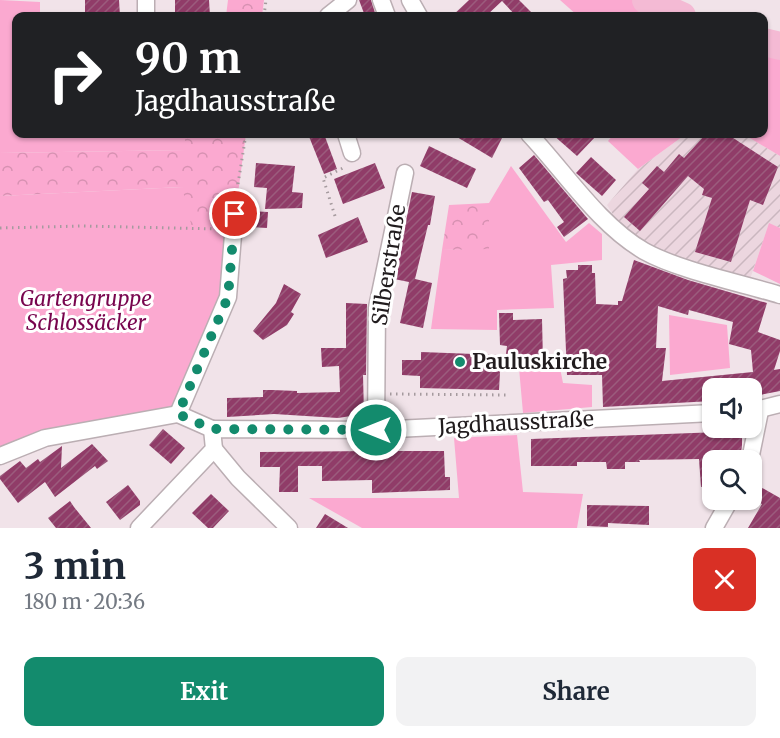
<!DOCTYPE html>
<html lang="en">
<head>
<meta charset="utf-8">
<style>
	:root { --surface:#fff; --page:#f2f2f3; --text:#1f2937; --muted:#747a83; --accent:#138b6d }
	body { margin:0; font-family:Merriweather,serif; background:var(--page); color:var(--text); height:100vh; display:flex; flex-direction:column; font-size:22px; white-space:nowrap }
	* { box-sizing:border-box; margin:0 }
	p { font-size:20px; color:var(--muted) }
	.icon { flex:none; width:33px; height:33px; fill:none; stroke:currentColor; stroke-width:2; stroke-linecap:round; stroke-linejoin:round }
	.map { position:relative; height:528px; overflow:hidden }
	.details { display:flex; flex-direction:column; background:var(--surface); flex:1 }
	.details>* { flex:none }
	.hud { position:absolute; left:12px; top:12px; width:756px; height:126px; border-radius:12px; box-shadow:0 2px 4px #0004; background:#202124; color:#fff; overflow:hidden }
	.fabs { position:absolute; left:702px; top:378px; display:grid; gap:12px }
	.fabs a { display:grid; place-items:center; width:60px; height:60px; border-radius:12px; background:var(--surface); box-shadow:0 2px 4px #0004; font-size:30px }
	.pin { position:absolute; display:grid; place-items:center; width:51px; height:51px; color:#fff; margin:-26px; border:3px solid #fff; border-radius:50%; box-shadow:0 2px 6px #0007 }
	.me { position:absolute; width:66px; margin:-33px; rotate:270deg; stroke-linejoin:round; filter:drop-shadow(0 0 4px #0008) }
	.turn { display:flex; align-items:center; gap:21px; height:126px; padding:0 24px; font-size:27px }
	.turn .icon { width:78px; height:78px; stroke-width:2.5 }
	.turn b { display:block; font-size:42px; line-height:51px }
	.round { display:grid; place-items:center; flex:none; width:63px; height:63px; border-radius:12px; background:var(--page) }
	.overview { display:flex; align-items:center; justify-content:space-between; height:102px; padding:0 24px }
	h1 { font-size:36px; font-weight:700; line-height:45px }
	.cta { display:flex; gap:12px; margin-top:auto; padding:12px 24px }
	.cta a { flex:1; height:69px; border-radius:12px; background:var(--accent); color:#fff; font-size:24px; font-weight:700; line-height:69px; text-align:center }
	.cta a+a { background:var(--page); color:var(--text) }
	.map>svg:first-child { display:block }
	.industrial { fill:url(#industrial-furrows) }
	.green { fill:#fba9d0 }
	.forest { fill:url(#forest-crowns) }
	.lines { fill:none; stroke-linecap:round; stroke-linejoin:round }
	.river { stroke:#f4bad4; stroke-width:28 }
	.building { fill:url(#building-hatch); fill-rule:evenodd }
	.minor-casing { stroke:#bbaeb3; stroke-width:19 }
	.path { stroke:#a59a9e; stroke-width:3; stroke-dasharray:1.5 4.5; stroke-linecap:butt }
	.minor { stroke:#fff; stroke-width:16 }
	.route { stroke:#138b6d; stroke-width:10; stroke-dasharray:0 18 }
	.poi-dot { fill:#138b6d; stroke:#fff; stroke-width:2 }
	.labels { text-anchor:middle; stroke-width:6; stroke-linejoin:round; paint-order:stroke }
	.street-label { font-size:21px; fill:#211c1e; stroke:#fff }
	.park-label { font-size:21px; font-style:italic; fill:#78054e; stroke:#fff }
	.poi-label { font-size:21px; font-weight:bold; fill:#211c1e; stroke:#fff; text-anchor:start }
</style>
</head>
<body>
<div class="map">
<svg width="780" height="528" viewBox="0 0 780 528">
	<defs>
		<pattern id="industrial-furrows" width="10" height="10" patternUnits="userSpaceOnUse" patternTransform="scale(1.5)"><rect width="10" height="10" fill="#ecd6df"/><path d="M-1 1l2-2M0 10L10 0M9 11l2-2" fill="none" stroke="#cab7bf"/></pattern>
		<pattern id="forest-crowns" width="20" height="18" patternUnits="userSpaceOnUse" patternTransform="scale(1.5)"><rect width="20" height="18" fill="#fba9d0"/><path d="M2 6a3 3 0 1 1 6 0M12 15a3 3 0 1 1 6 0" fill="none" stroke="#d791b2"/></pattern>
		<pattern id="building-hatch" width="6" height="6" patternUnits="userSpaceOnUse" patternTransform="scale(1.5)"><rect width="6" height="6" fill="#903c68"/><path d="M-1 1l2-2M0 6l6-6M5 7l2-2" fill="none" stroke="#9b5c7d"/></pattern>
	</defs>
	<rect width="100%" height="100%" fill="#f1e3e9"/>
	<path class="industrial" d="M686,134H743L780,156V228L769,224L748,285L632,244L607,205L638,169Z"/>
	<g class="green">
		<path d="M0,0L40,2V16H16V134H185V150L0,153Z"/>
		<path d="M560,0H638L651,13L660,16H578Z"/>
		<path d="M764,54L780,59V156L743,134H764Z"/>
		<path d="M614,134H686L638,169L608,141Z"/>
		<path d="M511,166L566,242L589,223L602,234V260L551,265L554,308L497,310V330L431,329L442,250L488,248L489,203Z"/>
		<path d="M182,187L233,230L224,292L172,408C113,417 54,424 0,449V196Z"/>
		<path d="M769,223L780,228V284L753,271Z"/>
		<path d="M669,315L727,325L730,368L670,375Z"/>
		<path d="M559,363L563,383L592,385V407L523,413L519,368Z"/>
		<path d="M517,435L523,492L583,494L577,528H362L309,498H459L454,438Z"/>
	</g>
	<g class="forest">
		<path d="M228,0H264L262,16H226Z"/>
		<path d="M185,134H246L233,230L192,228L182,187L0,196V153L185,150Z"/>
		<path d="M489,203V249L442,250L449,205Z"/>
	</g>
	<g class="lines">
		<g class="river">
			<path d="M646,0L682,16"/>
			<path d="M764,42L780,46"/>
		</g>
	</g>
	<g class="building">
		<path d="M85,0H119L120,16H85Z"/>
		<path d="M175,0H209L210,16H175Z"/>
		<path d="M359,0H371L376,16H365Z"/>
		<path d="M469,0H519L535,16H516L502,1L486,16H452Z"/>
		<path d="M308,134H324L337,169L324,174Z"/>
		<path d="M452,134H504L492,158Z"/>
		<path d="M552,134H598L577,156Z"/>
		<path d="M706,134H727L778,167L763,205L750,200L731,262L695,252L712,198L702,195L704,189L688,176L640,231L624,217L649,189L642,183L657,166L664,172L679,154L684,158Z"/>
		<path d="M429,146L476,169L467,188L420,166Z"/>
		<path d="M534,155L588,219L564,237L557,227L564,222L548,200L544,202L519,168Z"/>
		<path d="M591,157L616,180L602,196L576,173Z"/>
		<path d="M256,163L295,166L292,192L303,193L302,208L265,209L267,188L254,187Z"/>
		<path d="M375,163L385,188L343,204L334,179Z"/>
		<path d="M412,192L435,196L430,225H428L415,279L432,283L423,328L400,323L409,282L394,279Z"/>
		<path d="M252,211L268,212L267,228L251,227Z"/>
		<path d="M358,217L368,242L326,258L318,235Z"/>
		<path d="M634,260L688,280L767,303L758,332L780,340V351L774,370L780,369V391L755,396V388H712V401L603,407L602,375H567L563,279L567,278L566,270H578V265H592V273H595L596,304L618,305V301H622ZM658,306L688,315L689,310L733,322L729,344L751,350L753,372L662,381L666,348H656Z"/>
		<path d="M284,284L301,294L291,312L294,314L287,325L263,340L253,331L276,303Z"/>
		<path d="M346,303L367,304L366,375H363L364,414L338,418L274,414L227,417V398L263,397V390H272L297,391V393L340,392L339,366L322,367L321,348H346Z"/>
		<path d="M499,313H513V320L542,319L543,361L505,362L507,346L500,345Z"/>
		<path d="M421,352L501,355L499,390L420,388V376L402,375V360H421Z"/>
		<path d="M163,429L185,448L171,464L149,445Z"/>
		<path d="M720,432V436H742V446L740,458L703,457L712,462V487H701L699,459L639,460L640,462H625V469H607L606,462H577V466H531V439Z"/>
		<path d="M92,444L108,461L97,469L95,466L55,497L45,482L18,503L0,479V476L20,461L26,468L38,459L40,462L62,446L61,468Z"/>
		<path d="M373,451H444L445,477H450V490L372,493V480L322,481V466H298V492H279L280,467H260V452Z"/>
		<path d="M128,485L140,501V505L120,520L106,502Z"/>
		<path d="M757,485L780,498V528H748L762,504L752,499Z"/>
		<path d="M211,494L229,511L213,528H208L192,513Z"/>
		<path d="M70,501L74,507L91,528H56L48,518Z"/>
		<path d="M587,505L649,506V525L608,523V527L587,526Z"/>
		<path d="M325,514L348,528H316Z"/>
	</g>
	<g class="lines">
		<g class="minor-casing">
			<g id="minor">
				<path d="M146,0V16"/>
				<path d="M381,0L387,16"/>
				<path d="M410,0L419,16"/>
				<path d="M328,16L348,0"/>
				<path d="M346,134L352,153"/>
				<path d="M529,134C565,172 598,224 644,251C678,270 741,283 780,295"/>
				<path d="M752,411L780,404"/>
				<path d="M212,429L178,414L228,297L236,198"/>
				<path d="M376,430L377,308L405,173"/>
				<path d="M214,449L238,478L289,528"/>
				<path d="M0,456L45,438L178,414"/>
				<path d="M750,460L760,411"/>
				<path d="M139,528L214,449L212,429L376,430L712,413"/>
				<path d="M714,528L730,500"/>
			</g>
		</g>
		<g class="path">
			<path d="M264,16L266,0"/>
			<path d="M238,184L246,134"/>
			<path d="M335,216L323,178L345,167"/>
			<path d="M0,228L82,226L219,229"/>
			<path d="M390,394L508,395"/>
		</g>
		<use href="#minor" class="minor"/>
	</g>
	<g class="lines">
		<path class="route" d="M235,214L228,297L178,414L212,429L376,430"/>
	</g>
	<circle class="poi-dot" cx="460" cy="362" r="6"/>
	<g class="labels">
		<g class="street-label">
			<text transform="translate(389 265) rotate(-81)" y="7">Silberstraße</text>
			<text transform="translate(516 423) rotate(-3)" y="7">Jagdhausstraße</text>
		</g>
		<g class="park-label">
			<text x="86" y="306">Gartengruppe<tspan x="86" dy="24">Schlossäcker</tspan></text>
		</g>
		<g class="poi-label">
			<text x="472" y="369">Pauluskirche</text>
		</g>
	</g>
</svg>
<div class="fabs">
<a><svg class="icon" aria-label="sound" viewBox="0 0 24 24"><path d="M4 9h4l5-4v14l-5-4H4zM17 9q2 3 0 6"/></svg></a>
<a><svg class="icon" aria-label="search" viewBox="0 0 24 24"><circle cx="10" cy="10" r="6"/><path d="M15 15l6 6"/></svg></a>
</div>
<div class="pin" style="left:235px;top:214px;background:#d93025"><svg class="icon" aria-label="arrive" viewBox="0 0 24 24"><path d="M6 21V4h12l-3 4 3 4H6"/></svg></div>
<svg class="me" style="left:376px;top:430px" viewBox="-20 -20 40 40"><circle r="17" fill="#138b6d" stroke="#fff" stroke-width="3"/><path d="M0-11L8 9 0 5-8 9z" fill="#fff"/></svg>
<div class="hud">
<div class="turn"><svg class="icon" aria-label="right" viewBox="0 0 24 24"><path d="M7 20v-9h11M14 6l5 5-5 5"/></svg><div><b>90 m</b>Jagdhausstraße</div></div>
</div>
</div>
<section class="details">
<div class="overview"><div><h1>3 min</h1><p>180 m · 20:36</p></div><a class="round" style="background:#d93025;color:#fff"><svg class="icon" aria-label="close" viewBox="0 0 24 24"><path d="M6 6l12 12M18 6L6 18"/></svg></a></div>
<div class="cta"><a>Exit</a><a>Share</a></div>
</section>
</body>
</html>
